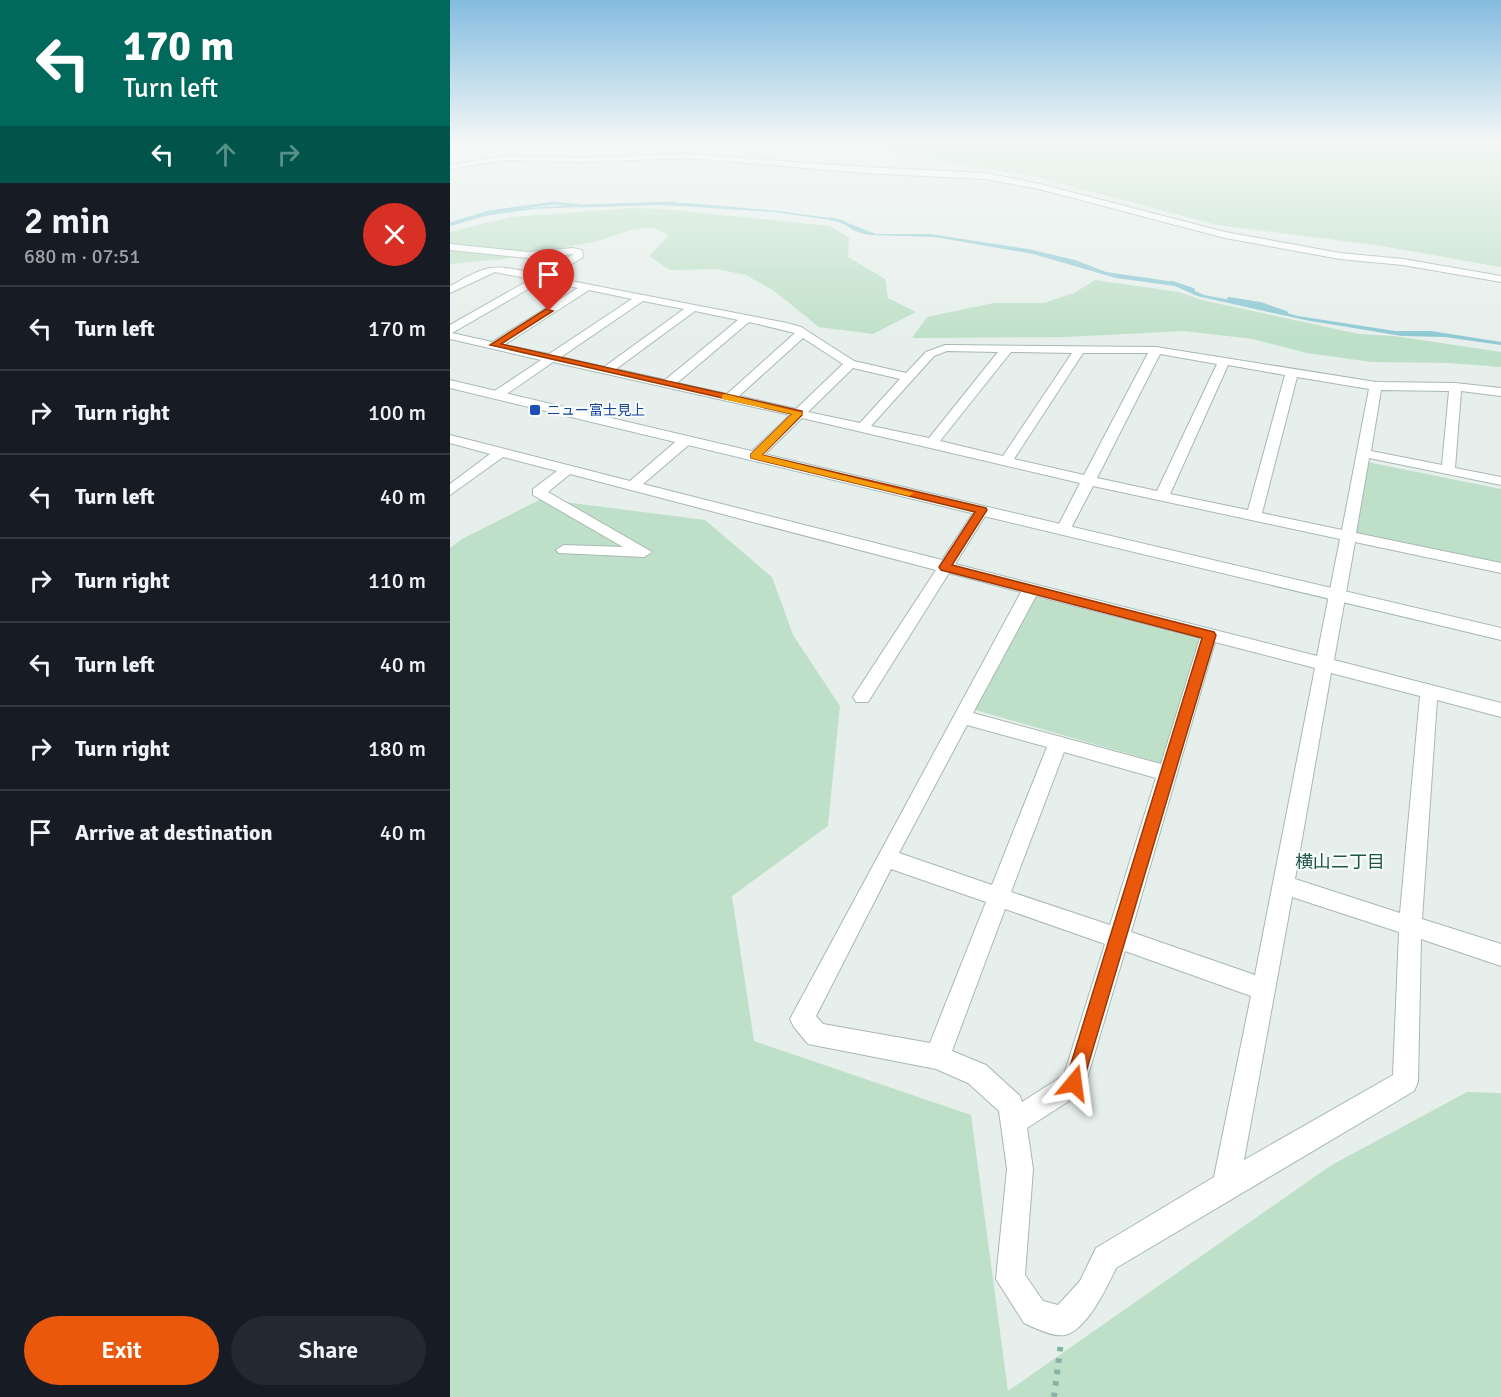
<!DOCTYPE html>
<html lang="en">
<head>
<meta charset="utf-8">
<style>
	:root { --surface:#171b24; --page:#242831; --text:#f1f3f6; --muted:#9ea1a6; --line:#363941; --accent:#ea580c }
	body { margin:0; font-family:Signika,"Noto Sans JP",sans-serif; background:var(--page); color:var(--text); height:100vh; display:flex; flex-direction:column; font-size:22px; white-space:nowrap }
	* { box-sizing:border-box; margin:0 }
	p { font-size:20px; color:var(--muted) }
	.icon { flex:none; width:33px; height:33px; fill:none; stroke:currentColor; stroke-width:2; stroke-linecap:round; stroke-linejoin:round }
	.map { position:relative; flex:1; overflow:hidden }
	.panel { display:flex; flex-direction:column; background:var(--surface); width:450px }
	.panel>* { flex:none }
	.banner { background:#00695c; color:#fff; overflow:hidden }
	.pin { position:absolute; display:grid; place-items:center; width:51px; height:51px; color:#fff; margin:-62px -26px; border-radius:50% 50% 50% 0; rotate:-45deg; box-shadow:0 0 6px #0007 }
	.pin .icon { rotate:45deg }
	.me { position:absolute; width:66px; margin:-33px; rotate:16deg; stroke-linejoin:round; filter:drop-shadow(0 0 4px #0008) }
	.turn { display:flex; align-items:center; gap:21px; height:126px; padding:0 24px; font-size:27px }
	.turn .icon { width:78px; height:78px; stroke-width:2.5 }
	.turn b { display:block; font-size:42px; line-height:51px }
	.lanes { display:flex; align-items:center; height:57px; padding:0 24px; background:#0003; justify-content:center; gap:30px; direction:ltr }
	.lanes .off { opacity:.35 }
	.round { display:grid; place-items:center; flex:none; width:63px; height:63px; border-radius:32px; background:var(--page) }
	.summary { display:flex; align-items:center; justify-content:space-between; height:102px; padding:0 24px }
	h1 { font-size:36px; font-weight:600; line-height:45px }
	.primary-button { display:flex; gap:12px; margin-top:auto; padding:12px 24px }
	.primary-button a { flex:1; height:69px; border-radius:36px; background:var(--accent); color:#fff; font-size:24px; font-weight:600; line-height:69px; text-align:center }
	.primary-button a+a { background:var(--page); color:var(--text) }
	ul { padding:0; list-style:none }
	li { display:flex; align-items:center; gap:18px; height:84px; padding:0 24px; border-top:2px solid var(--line) }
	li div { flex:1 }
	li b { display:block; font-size:22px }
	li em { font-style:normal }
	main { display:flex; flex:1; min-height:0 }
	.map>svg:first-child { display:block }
	.green { fill:#bfe0c8 }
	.water { fill:#8ec9d4 }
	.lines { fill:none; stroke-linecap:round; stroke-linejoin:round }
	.stream-far1 { stroke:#8ec9d4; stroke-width:3 }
	.stream { stroke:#8ec9d4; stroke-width:4 }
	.street-casing { stroke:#a8b8b2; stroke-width:2 }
	.secondary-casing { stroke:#a4bbb3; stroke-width:2 }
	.path { stroke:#86b3a5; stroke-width:6; stroke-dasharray:4.5 7; stroke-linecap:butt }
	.street { fill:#fff; fill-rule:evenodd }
	.secondary { fill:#fff; fill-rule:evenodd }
	.route { fill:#ea580c; stroke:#983908; stroke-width:1.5 }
	.slow { fill:#f59e0b }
	.transit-dot { fill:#1a4fb4; stroke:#f7fbf9; stroke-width:2 }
	.labels { text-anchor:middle; stroke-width:4.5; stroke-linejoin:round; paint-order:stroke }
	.far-transit-label { font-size:14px; fill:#164399; stroke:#f7fbf9; text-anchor:start }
	.neighbourhood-label { font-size:18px; fill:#1f5548; stroke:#f7fbf9 }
</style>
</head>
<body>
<main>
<section class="panel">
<div class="banner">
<div class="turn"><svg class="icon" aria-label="left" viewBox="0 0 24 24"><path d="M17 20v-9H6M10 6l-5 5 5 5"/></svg><div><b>170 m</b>Turn left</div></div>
<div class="lanes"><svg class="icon" aria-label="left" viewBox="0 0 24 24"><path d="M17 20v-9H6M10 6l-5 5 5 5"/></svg><svg class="icon off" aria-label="ahead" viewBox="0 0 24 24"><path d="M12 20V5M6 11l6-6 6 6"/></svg><svg class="icon off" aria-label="right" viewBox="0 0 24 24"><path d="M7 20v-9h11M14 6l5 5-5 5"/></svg></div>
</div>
<div class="summary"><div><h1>2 min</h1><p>680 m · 07:51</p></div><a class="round" style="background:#d93025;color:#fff"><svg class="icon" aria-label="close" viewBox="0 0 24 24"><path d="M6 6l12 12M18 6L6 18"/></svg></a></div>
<ul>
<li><svg class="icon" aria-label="left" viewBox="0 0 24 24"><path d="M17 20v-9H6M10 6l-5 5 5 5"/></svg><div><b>Turn left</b></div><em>170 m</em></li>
<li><svg class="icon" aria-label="right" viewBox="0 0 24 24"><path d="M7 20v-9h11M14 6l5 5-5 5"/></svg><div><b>Turn right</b></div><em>100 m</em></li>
<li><svg class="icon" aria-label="left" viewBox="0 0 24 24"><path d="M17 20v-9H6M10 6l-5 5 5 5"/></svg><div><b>Turn left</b></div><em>40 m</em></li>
<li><svg class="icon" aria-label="right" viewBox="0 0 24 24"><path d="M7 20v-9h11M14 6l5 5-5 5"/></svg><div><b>Turn right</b></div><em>110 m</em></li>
<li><svg class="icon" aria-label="left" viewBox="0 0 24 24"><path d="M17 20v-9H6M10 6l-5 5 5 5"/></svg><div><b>Turn left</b></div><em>40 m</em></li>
<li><svg class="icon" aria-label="right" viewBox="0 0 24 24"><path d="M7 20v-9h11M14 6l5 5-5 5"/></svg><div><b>Turn right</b></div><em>180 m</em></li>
<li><svg class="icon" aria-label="arrive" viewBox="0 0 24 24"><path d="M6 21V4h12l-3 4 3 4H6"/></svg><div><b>Arrive at destination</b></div><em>40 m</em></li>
</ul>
<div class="primary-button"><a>Exit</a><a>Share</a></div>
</section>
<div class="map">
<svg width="1051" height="1397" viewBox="0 0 1051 1397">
	<rect width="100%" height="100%" fill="#e6efeb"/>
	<g class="green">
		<path d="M70,144H239C216,147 81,153 70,144Z"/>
		<path d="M422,144H1051V267L926,245L767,225L587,177L477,159L435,150Z"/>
		<path d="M181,208L215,209L380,226L399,238L398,257L435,279L438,298L466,312L423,334L369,327L323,290L296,275L266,269L220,270L199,256L219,235L202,227L181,230L148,241L54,259L0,264V232L60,217Z"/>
		<path d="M645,280L729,292L752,300L909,334L944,336L1051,352V367L999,363L921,362L857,353L803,339L734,331L616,337L462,338L477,317L544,303H594L624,293Z"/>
		<path d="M917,462L1051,489V565L904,533Z"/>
		<path d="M91,499L255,520L322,577L343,635L390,706L378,826L282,896L304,1041L521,1115L558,1391L880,1166L1017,1092L1051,1093V1397H0V548L12,539Z"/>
		<path d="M584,597L749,639L711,763L525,710Z"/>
	</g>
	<path class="water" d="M197,203H238L328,211L387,219L426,234H480L578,249L625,260L656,272L725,282L754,295L807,305L848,316L945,331H981L1051,342V345L995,337L952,336L855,320L747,296L725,286L666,278L583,254L485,237L420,235L403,230L397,224L387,221L325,212L196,204L83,209L35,216L0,226C26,204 157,205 197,203Z"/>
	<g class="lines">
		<g class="stream-far1">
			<path d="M381,219C396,220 403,231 417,233"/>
			<path d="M0,224L39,212L104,203L131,206L225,203"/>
		</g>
		<g class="stream">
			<path d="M722,283L743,290"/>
			<path d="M779,299L810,304L836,313"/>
		</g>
		<g class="street-casing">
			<g id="street">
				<path d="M237,154L414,167L535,173L590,184L775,232L890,253L953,259L1051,276V282L953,265L890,259L775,238L589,189L535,179L414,173L237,158L130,162L55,160L0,169V165L55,156L130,158Z"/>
				<path d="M0,244L78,252L123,248L132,250L133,257L100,277L337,323L351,327L404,361L456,373L476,352L495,345L706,347L926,382L1005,383L1051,388V396L1011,391L1005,468L1051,477V485L919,458L906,533L1051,563V573L905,542L884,660L1051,703V717L987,700L972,919L1051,944V966L971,939L968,1082L964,1091L666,1268C657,1287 637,1330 615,1335C604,1337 584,1328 574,1323L546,1279L557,1169L549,1111L518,1083L486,1069L358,1044L344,1027L340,1019L571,592L499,573L418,702H406L403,697L486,570L120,474L98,492L202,552L194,557L109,553L106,550L114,545L173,547L83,495V489L107,471L53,457L0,495V484L40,454L0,443V435L180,481L231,437H241V443L193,484L492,560L527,507H537L539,510L505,564L867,656L890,539L643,486L620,530L613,535L606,530L630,483L352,418L310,459H300V453L340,415L103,362L51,398H43V392L91,360L0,339V325L81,279L45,272L0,293V286C43,262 42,265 89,274L124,254L78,258L0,250ZM92,281L128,288L42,342L2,333ZM139,290L182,299L99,354L54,345ZM193,301L234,309L154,367L111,357ZM245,311L288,320L215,380L166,369ZM299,322L345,333L277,394L227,383ZM353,338L393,364L346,409L289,396ZM497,351L548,352L479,438L421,426L484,356ZM561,352L622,353L553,456L490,441ZM633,353H698L634,475L564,459ZM710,354L767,364L707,491L647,478ZM778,365L835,375L798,510L720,494ZM403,368L450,379L410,423L358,412ZM847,377L919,389L892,530L812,513ZM931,390L999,391L992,465L921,451ZM586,596L750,638L711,764L523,713ZM765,642L865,668L805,975L681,932ZM881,673L970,696L950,913L845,879ZM517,725L597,747L542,885L449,853ZM614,752L706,778L660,925L561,892ZM441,869L536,902L480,1043L373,1024L366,1016ZM842,897L949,932L943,1075L794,1160ZM555,909L655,944L614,1075L572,1102L570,1096L536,1065L502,1051ZM675,951L801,996L764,1177L646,1248L630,1281L608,1305L593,1301L575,1275L583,1169L577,1128L633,1092Z"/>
			</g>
		</g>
		<g class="secondary-casing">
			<path id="secondary" d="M0,380L1051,628V640L0,388Z"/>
		</g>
		<path class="path" d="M604,1397L611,1342"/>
		<use href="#street" class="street"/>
		<use href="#secondary" class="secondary"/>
	</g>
	<linearGradient id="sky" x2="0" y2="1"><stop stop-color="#84bce0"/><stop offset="0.42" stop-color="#f4f8f6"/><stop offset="1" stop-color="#f4f8f6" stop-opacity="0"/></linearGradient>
	<rect width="1051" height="339" fill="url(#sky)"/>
	<path class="route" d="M96,309L103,311L51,344L352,411V415L312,455L536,508L537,510L502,565L764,632L766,635L631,1089L624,1092L617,1089L615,1083L752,638L491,570L489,567L525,512L301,458V454L342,414L40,345Z"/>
	<path class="slow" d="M275,394L353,413L312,455L464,493L459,496L301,458V454L342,414L272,399V395Z"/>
	<rect class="transit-dot" x="79" y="404" width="12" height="12" rx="3"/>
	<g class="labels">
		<g class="far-transit-label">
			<text x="97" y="415">ニュー富士見上</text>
		</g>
		<g class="neighbourhood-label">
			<text x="890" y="868">横山二丁目</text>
		</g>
	</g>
</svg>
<div class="pin" style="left:99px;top:311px;background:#d93025"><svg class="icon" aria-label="arrive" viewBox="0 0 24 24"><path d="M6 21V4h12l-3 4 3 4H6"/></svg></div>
<svg class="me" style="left:624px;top:1083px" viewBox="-20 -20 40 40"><path d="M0-17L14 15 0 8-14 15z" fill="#ea580c" stroke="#fff" stroke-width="4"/></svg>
</div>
</main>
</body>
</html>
